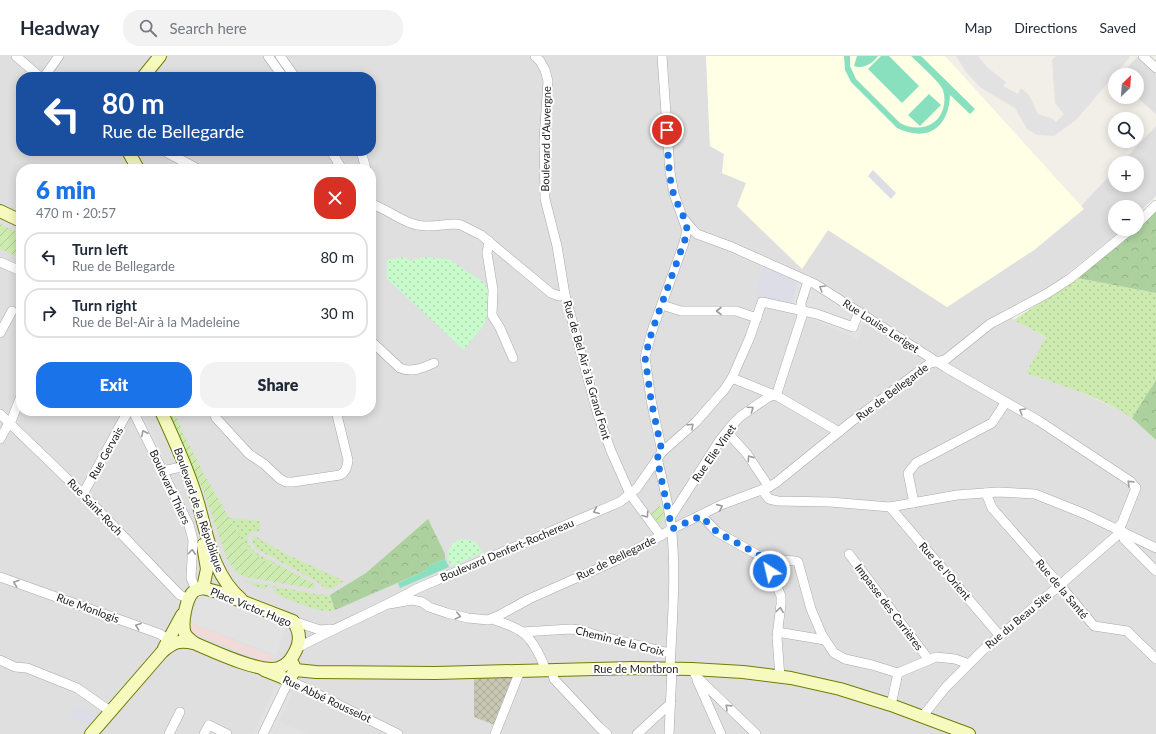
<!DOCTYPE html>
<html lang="en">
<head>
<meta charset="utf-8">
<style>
	:root { --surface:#fff; --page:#f2f2f3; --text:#1f2937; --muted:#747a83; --line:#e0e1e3; --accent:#1a73e8 }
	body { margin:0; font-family:Lato,sans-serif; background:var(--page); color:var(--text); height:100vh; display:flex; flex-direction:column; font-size:15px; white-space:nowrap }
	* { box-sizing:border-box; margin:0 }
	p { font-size:13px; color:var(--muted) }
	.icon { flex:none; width:22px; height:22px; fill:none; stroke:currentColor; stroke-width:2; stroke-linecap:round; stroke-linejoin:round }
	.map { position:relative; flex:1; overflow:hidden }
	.drawer { position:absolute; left:16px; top:108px; width:360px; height:252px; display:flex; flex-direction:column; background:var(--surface); border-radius:16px; box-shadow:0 2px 10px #0003 }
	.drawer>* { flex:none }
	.top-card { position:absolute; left:16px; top:16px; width:360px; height:84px; border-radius:16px; box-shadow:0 2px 10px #0003; background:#1a4fa0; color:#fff; overflow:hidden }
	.needle { width:26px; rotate:25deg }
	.buttons { position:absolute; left:1108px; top:12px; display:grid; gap:8px }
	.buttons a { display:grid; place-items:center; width:36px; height:36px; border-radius:50%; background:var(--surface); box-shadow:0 2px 10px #0003; font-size:20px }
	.pin { position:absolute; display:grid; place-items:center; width:34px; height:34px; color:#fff; margin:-17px; border:2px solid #fff; border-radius:50%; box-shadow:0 1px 4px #0007 }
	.me { position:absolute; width:44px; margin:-22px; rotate:325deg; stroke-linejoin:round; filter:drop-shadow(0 0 3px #0008) }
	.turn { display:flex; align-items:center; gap:14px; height:84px; padding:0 20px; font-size:18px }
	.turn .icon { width:52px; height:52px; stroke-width:2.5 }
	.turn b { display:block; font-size:28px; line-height:34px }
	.round { display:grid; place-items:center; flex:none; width:42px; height:42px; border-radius:16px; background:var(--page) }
	.head { display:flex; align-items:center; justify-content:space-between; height:68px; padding:0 20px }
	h1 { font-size:24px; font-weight:800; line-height:30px; color:var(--accent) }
	.action { display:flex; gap:8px; margin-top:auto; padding:8px 20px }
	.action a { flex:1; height:46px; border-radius:16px; background:var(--accent); color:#fff; font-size:16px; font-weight:800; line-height:46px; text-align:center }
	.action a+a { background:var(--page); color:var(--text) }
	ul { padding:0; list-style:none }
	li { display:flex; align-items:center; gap:12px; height:50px; margin:0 8px 6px; padding:0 12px; border:2px solid var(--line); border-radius:16px }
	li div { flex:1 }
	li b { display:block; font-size:15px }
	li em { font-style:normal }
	header { display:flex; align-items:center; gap:24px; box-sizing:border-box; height:56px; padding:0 20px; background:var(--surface); border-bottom:1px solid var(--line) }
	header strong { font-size:19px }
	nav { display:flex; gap:22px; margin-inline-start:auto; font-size:14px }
	.search { width:280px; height:36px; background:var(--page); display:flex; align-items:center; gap:10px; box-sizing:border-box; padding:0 14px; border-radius:16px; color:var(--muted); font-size:15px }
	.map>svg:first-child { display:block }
	.residential { fill:#e0dfdf; fill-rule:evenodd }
	.commercial { fill:#f2dad9 }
	.education { fill:#ffffe5 }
	.construction { fill:url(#construction-cross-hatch) }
	.grass { fill:url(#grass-dots) }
	.forest { fill:url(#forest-crowns) }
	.park { fill:url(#park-dots) }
	.garden { fill:url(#garden-furrows) }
	.pitch { fill:#88e0be }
	.parking { fill:#e2e2e2 }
	.plaza { fill:#dddde8 }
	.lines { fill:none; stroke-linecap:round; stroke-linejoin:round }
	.street-casing { stroke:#a9a9a9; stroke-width:10 }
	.secondary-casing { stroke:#707d05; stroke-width:14 }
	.street { stroke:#fff; stroke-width:9 }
	.secondary { stroke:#f7fabf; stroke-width:12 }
	.oneway { stroke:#9c9c9c }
	.route { stroke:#1a73e8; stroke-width:7; stroke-dasharray:0 12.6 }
	.labels { text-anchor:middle; stroke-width:4; stroke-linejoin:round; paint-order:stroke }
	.street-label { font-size:11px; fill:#222; stroke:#fff }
</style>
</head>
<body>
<header>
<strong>Headway</strong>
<div class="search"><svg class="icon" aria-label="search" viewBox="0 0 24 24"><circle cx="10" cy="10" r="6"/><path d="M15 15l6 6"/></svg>Search here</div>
<nav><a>Map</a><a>Directions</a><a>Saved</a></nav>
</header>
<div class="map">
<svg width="1156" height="678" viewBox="0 0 1156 678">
	<defs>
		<pattern id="construction-cross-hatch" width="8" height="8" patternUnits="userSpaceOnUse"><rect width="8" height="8" fill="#c7c7b4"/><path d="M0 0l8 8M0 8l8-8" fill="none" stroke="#abab9a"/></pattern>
		<pattern id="grass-dots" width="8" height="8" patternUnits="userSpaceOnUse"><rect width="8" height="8" fill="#cdebb0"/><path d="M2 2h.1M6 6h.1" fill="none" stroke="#b0c997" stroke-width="1.8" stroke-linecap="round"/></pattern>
		<pattern id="forest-crowns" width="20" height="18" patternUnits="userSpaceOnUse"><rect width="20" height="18" fill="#add19e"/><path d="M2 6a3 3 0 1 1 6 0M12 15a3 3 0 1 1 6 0" fill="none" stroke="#95b388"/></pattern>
		<pattern id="park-dots" width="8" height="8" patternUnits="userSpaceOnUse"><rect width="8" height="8" fill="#c8facc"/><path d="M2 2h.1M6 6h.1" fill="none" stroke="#acd6af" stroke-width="1.8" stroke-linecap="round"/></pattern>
		<pattern id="garden-furrows" width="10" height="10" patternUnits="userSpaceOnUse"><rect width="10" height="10" fill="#cdebb0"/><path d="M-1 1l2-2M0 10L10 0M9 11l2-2" fill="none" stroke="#b0c997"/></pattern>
	</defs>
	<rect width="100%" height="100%" fill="#f2efe9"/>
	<g class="residential">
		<path d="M0,0H706L710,90L724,98L722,117L746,127L802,212L828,174L947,251L1034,194L1083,153L1081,150L1115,114V129H1137V107H1121L1156,70V140L1137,158V151H1115V173H1122L1113,181L1062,222L1041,236L1000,256L1046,281L1027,317L1073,333L1122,355L1132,362L1156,384V678H0ZM21,21H371V95H21ZM21,113H371V355H21Z"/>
		<path d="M1137,1L1156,18V58L1137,41V19H1121Z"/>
	</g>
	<path class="commercial" d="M190,567L273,600L270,608L187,574Z"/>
	<path class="education" d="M706,0H945L1084,153L1034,194L947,251L828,174L802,213L737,150L746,127L722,117L724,98L710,90Z"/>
	<path class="construction" d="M514,620L495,669L474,661V621Z"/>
	<g class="grass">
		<path d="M1077,222L1156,237V324L1132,362C1101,341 1061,329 1026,317L1046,281L1014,264Z"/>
		<path d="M229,462L261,465L259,476L251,475C239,492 264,501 275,507L273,509L251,497L247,493Z"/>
		<path d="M253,480L257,481L282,496L344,525L331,533H326L316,525L255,492L252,484Z"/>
		<path d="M244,525L316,538L330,539L335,554C320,559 289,543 274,537L276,533L269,530L266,531L265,534Z"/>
	</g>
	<g class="forest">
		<path d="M1156,155V237L1077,222L1138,173Z"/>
		<path d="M1156,324V384L1132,362Z"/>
		<path d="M428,463L445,498V503L426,511L427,514L335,554L330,539L366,517Z"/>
	</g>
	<g class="park">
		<path d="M405,201L410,205L424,201L449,203L484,227L489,235L490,245L486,263L483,270L464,294L387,223V204Z"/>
		<path d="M462,483L475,485L483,496L451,511C446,498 447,487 462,483Z"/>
	</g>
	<g class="garden">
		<path d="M0,168L21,178V202L0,193Z"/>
		<path d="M167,355H174L184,379L204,418L247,493L251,497L273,509L275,507L314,528L316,533L245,521C237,518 231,510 227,503L204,436Z"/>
		<path d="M657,448C666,454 666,461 660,469L650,458L657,452Z"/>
	</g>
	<g class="pitch">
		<path d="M844,0H850V10L856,23L900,67C916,76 937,72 943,53C945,47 945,40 943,34C939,25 919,8 911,0H921L975,53L970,58L950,39C949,71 928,87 897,72L851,26L845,14Z"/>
		<path d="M857,0H878C872,8 864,13 854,10Z"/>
		<path d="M881,0H889L919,30L902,47L868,13Z"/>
		<path d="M929,38L941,49L920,70L908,59Z"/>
		<path d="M445,503L449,511L400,532L398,527L427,514L426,511Z"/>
	</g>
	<g class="parking">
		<path d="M956,0H978L987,11L1006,26L1003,30L1018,38L1021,32L1029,39L1038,58L1051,62L1056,66L1064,58L1055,47L1052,4L1056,0H1129L1130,1L1076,64L1054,80L1037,79L1027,73L1015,52L981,32L966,16Z"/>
		<path d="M798,224L807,228L866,264L858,283L802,260L791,252Z"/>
		<path d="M136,355H142L165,403L160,405Z"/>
		<path d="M200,538L286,571L276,599L190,566Z"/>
		<path d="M276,628L281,630L259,678H253Z"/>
		<path d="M288,637L292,639L274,678H268Z"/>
		<path d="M281,667L307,678H276Z"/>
	</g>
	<g class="plaza">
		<path d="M873,114L896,137L891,143L868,120Z"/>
		<path d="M763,210L798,224L791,249L755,240Z"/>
		<path d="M75,648L104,662L96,672L70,660Z"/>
	</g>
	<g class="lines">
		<g class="street-casing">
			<g id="street">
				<path d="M16,0L40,21"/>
				<path d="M268,0L283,21"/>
				<path d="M280,0L295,21"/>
				<path d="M535,0L540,5L545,14L548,25L544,84L545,143L557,190L565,239L598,359L611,395L630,438L661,480"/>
				<path d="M662,0L670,116L674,138L687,174L684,187L652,275L645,301L651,344L662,396"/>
				<path d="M1143,0L1156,12"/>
				<path d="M44,21L59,0"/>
				<path d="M164,95L198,113"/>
				<path d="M331,95L342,113"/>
				<path d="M361,95L366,113"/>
				<path d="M371,148C388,153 401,166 417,169C428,172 445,168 456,168L461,169L481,179L551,237L559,240L565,239"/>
				<path d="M683,162L692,173L697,178L732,191L815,228L945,311L1039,365L1130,425L1136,432L1122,467L1117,473"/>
				<path d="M1137,168L1156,149"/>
				<path d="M489,185L487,197L493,234L492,259L500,272L513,302"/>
				<path d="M0,206L21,215"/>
				<path d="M662,249L681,255H736L757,262"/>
				<path d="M0,277L12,255"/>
				<path d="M371,285L400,312C411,317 423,312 434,307"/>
				<path d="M732,322L779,341L839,376"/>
				<path d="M133,355L189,469L193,484L191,522L196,534"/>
				<path d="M213,355L216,362L249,398L264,408L280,423L286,426H293L340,419C346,416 347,411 348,404L336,355"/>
				<path d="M0,358L83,438L176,535L180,539L189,543"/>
				<path d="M10,368L21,340"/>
				<path d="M727,376L747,398L769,431"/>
				<path d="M0,383L9,367"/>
				<path d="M657,402C663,427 670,452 672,478C676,522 672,568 670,613"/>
				<path d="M163,415L181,411"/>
				<path d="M762,434L769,443L778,445L830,446L890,451L957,439L998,436L1035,438L1085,458L1156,492"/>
				<path d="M986,437L992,452L1060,529L1094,570L1127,575L1156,603"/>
				<path d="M83,438L128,355"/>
				<path d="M914,447L908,417L916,407L992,367L1006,346"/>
				<path d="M890,451L1000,580"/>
				<path d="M701,459L717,476L765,503L796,505L798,506L811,553L822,579L834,597L845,603L872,609L898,617"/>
				<path d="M670,462L720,384L731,370L741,360L767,342L777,337L802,260L801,247L808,225"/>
				<path d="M1122,475L1124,483L1156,515"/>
				<path d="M849,498L929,604"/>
				<path d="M767,504L770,515L781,540V548L777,581L780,621"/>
				<path d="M0,521L160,578L173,587"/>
				<path d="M389,548L412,544L422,546L429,551L447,557L468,562L488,564L498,560L529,543L617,504L676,471L721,449L769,431L777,426L851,366L930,307L945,304L990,268L1048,237L1071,222L1131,173"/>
				<path d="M492,563C502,567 515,570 523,577C532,583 544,605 545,615"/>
				<path d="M293,565L320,574L330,573"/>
				<path d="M522,576L571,573L580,574L596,579L670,597"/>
				<path d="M777,576L825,584"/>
				<path d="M297,592C336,571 377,555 416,533L620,446L637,432L662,396L696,366L724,334L732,322L750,281L762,246L817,258L853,271L859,256"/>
				<path d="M0,604L15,611L27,612L77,632L110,655"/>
				<path d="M552,615L554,623L599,671L607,678"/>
				<path d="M695,619L756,678"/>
				<path d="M697,624L721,678"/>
				<path d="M891,649L898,617L936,601L955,603L969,608"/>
				<path d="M922,661L946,631L982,595L1060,529L1122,475"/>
				<path d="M169,678L180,656"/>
				<path d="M204,678L209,669L227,678"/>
				<path d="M263,678L289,624L398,678"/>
				<path d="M495,678L520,615"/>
				<path d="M637,678L671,647"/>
				<path d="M669,678L672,613"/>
			</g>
		</g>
		<g class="secondary-casing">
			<g id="secondary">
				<path d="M143,21L160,0"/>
				<path d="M128,95L138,113"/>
				<path d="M0,155L21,165"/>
				<path d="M161,355C173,381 185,407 194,434C207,471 209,516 241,543"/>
				<path d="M203,489L207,513L203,532"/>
				<path d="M203,532L218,536L293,565C300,575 301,584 296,594C292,602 288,609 279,612C261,618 213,595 194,587C191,584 187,582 185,578C181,568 186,542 194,535C197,533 200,533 203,532Z"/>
				<path d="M164,592L182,559"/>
				<path d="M264,614L289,624L295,614L293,608"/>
				<path d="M295,614L316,616L435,617L633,612L692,613L743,616L791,622L840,633L891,649L969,678"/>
				<path d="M91,678L162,596C174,586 178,584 194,587"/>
			</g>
		</g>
		<use href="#street" class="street"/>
		<use href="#secondary" class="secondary"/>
	</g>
	<defs><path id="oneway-chevron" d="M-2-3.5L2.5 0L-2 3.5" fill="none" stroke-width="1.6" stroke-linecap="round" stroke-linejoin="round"/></defs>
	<g class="oneway">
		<use href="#oneway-chevron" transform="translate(822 232) rotate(-149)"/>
		<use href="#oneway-chevron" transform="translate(719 255) rotate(-180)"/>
		<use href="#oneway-chevron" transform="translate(751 353) rotate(-35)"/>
		<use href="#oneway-chevron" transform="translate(1022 355) rotate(-149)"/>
		<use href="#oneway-chevron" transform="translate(691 370) rotate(-44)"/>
		<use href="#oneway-chevron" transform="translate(144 377) rotate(-117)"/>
		<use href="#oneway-chevron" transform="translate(750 402) rotate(-125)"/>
		<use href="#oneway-chevron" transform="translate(1130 427) rotate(-136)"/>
		<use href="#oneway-chevron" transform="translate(720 451) rotate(-24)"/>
		<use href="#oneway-chevron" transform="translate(596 455) rotate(158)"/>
		<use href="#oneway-chevron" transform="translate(646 459) rotate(54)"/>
		<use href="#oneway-chevron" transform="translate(192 496) rotate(-86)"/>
		<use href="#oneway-chevron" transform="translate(16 527) rotate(-161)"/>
		<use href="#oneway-chevron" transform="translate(780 554) rotate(-83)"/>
		<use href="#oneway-chevron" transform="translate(458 560) rotate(13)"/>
		<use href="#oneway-chevron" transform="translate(138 570) rotate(-160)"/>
		<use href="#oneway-chevron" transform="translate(728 651) rotate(-136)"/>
	</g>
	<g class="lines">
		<path class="route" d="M667,74C668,95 668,116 673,136C677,150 688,164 687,178L652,275L645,301L651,344L662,396L657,402L672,473L701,460L717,476L768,504L770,515"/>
	</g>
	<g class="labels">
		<g class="street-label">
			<text transform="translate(546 83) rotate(-89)" y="4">Boulevard d'Auvergne</text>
			<text transform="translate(881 270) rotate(33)" y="4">Rue Louise Leriget</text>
			<text transform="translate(587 314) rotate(74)" y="4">Rue de Bel Air à la Grand Font</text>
			<text transform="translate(892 336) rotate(-37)" y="4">Rue de Bellegarde</text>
			<text transform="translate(106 397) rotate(-61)" y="4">Rue Gervais</text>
			<text transform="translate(714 397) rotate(-55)" y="4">Rue Elie Vinet</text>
			<text transform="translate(170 431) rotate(65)" y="4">Boulevard Thiers</text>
			<text transform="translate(95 451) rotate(46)" y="4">Rue Saint-Roch</text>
			<text transform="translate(199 454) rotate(71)" y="4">Boulevard de la République</text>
			<text transform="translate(507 494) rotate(-23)" y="4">Boulevard Denfert-Rochereau</text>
			<text transform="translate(616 502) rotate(-26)" y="4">Rue de Bellegarde</text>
			<text transform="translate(945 515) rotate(49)" y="4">Rue de l'Orient</text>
			<text transform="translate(1062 533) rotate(50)" y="4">Rue de la Santé</text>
			<text transform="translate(251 551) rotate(22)" y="4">Place Victor Hugo</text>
			<text transform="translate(889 551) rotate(53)" y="4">Impasse des Carrières</text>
			<text transform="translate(88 552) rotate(20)" y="4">Rue Monlogis</text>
			<text transform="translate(1018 564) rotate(-40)" y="4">Rue du Beau Site</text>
			<text transform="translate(620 585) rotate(14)" y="4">Chemin de la Croix</text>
			<text x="636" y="617">Rue de Montbron</text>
			<text transform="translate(327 643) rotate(25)" y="4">Rue Abbé Rousselot</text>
		</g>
	</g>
</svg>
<div class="buttons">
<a><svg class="needle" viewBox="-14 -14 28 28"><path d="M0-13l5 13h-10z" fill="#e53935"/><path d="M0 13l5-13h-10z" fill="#747a83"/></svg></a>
<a><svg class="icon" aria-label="search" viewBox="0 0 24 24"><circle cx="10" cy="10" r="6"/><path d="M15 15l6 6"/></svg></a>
<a>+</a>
<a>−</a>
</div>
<div class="pin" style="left:667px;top:74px;background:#d93025"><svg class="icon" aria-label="arrive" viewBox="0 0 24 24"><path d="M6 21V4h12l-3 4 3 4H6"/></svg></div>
<svg class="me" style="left:770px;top:515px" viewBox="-20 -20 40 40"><circle r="17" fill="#1a73e8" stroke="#fff" stroke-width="3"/><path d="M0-11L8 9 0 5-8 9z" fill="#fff"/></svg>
<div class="top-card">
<div class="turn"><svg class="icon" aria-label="left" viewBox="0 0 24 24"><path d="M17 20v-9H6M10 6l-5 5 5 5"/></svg><div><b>80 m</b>Rue de Bellegarde</div></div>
</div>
<section class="drawer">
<div class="head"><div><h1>6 min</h1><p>470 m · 20:57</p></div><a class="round" style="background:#d93025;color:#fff"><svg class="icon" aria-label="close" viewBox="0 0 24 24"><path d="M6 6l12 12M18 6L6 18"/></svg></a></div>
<ul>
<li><svg class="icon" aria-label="left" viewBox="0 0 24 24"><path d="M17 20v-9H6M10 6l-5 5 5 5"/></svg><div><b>Turn left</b><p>Rue de Bellegarde</p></div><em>80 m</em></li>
<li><svg class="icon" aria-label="right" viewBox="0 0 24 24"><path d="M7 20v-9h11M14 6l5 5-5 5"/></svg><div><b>Turn right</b><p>Rue de Bel-Air à la Madeleine</p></div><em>30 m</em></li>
</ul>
<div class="action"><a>Exit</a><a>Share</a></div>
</section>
</div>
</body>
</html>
